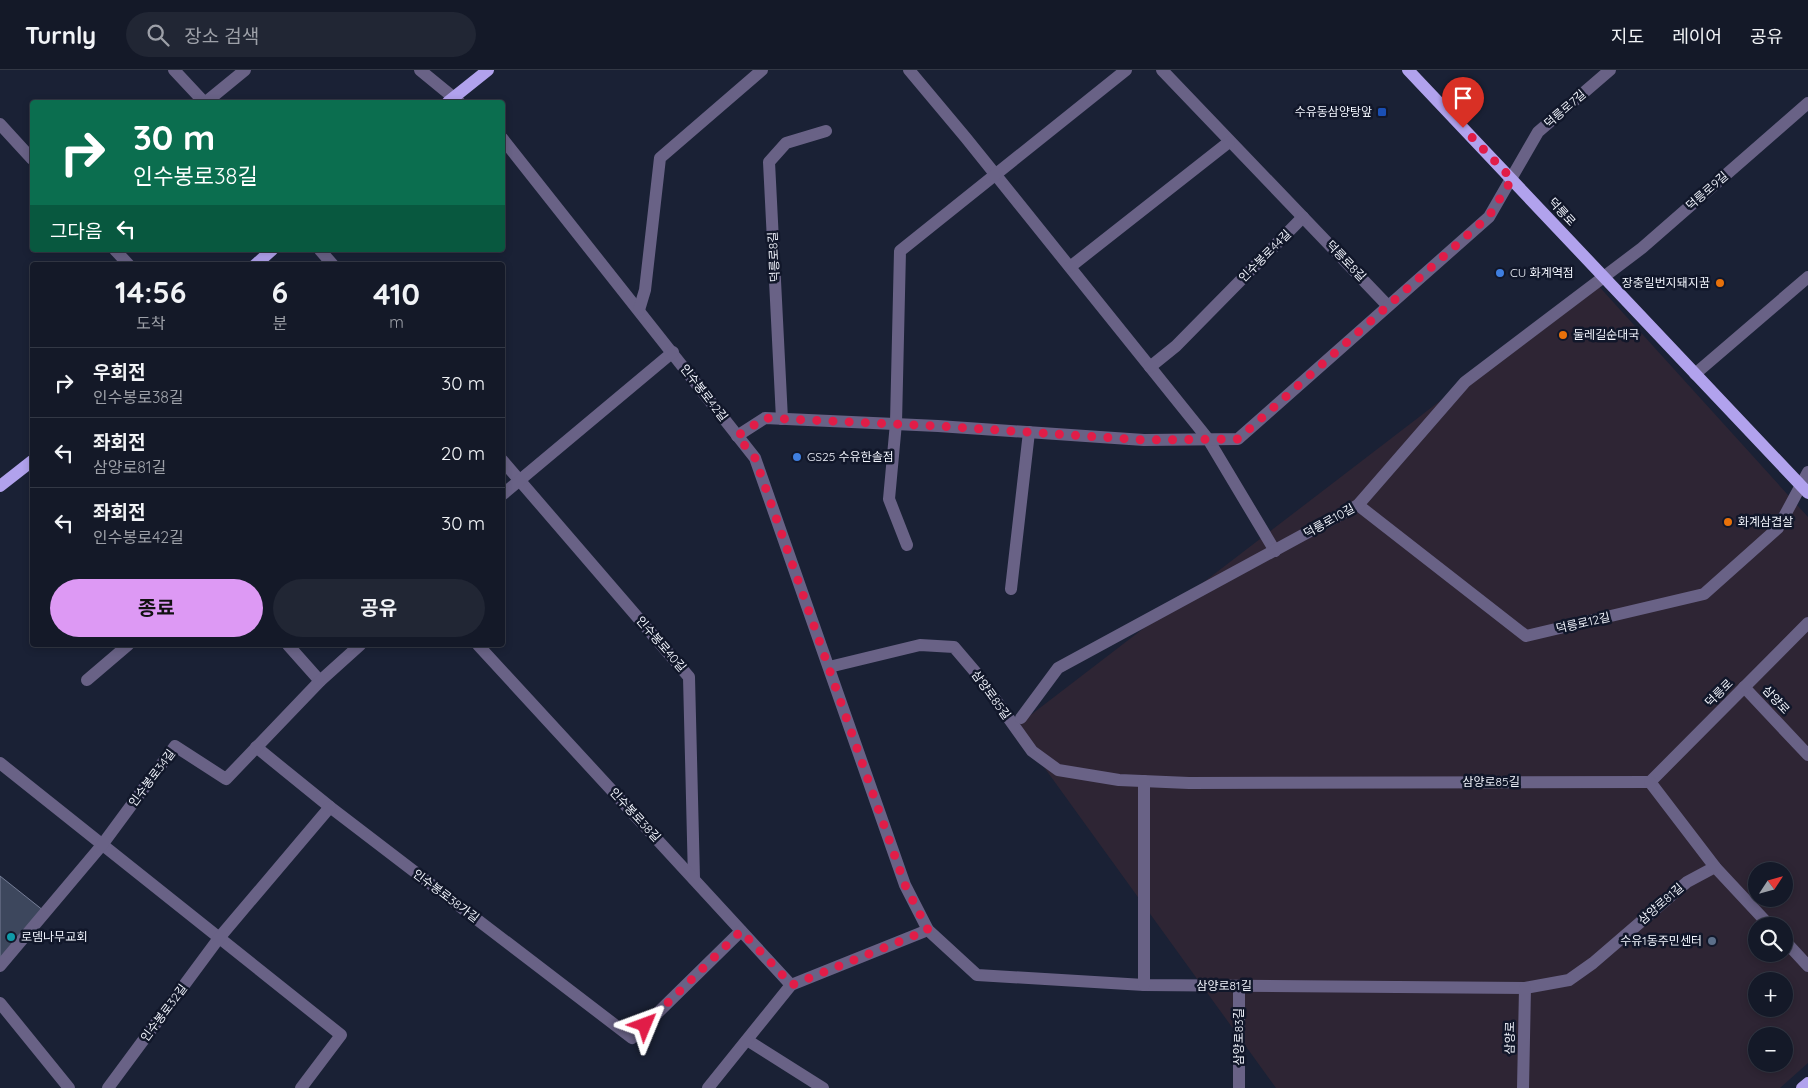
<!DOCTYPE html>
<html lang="ko">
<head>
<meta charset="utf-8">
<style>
	:root { --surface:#141928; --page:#212634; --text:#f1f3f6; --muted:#9da0a8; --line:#333845; --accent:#dd99f4 }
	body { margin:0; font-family:Quicksand,"Noto Sans KR",sans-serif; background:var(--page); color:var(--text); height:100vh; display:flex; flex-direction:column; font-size:19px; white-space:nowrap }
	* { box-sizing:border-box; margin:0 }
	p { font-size:16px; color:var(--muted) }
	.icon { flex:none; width:28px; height:28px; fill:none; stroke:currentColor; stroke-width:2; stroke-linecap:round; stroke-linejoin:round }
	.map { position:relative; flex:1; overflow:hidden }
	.side { position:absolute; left:30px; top:192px; width:475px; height:385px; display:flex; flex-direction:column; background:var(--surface); border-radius:5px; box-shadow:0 2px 8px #0003,0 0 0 1px var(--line) }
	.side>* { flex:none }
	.guide { position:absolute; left:30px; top:30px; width:475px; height:152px; border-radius:5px; box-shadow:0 2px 8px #0003,0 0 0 1px var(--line); background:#0b6e4f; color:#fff; overflow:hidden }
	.needle { width:32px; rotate:54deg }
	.buttons { position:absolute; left:1748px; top:792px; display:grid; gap:10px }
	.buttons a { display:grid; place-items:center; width:45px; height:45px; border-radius:50%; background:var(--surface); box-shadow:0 2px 8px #0003,0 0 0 1px var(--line); font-size:25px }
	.pin { position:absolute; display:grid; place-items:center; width:42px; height:42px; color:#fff; margin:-51px -21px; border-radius:50% 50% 50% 0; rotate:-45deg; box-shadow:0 0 5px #0007 }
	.pin .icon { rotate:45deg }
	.me { position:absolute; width:55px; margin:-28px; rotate:46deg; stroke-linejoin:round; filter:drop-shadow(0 0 4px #0008) }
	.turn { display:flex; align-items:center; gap:18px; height:105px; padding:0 20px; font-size:22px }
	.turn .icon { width:65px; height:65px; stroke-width:2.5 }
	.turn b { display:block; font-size:35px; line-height:42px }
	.then { display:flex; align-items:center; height:48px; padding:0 20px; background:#0003; gap:10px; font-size:19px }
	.eta { display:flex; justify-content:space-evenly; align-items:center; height:85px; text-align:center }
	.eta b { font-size:30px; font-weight:700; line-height:35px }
	.primary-button { display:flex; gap:10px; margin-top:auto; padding:10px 20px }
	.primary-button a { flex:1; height:58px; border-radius:30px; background:var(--accent); color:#111; font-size:20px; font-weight:700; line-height:58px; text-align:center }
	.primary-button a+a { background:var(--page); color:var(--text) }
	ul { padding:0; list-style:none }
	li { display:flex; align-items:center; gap:15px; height:70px; padding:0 20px; border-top:1px solid var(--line) }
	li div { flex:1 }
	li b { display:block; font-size:19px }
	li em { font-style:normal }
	header { display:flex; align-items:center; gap:30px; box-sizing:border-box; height:70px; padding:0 25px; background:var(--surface); border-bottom:1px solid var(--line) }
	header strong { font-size:24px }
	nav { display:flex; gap:28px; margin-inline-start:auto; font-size:18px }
	.search { width:350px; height:45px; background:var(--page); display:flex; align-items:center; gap:12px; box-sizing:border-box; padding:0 18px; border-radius:28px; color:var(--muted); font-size:19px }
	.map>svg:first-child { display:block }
	.commercial { fill:#2e2534; fill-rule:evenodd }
	.building { fill:#3e465d; stroke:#767f98; filter:url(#shadow) }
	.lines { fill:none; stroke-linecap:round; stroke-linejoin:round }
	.minor { stroke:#696286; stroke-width:12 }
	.major { stroke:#b1a2ed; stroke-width:12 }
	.route { stroke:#e11d48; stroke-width:9; stroke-dasharray:0 16.2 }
	.transit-dot { fill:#1a4fb4; stroke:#11172a; stroke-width:2 }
	.shop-dot { fill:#3f7fe0; stroke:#11172a; stroke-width:2 }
	.food-dot { fill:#e8710a; stroke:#11172a; stroke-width:2 }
	.culture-dot { fill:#0f9aa8; stroke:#11172a; stroke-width:2 }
	.service-dot { fill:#5c6f8a; stroke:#11172a; stroke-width:2 }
	.labels { text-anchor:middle; stroke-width:5; stroke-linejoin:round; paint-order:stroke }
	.street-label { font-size:12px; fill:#f2f5fd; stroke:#11172a }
	.poi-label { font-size:12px; fill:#f2f5fd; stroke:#11172a; text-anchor:start }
</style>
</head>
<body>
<header>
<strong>Turnly</strong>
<div class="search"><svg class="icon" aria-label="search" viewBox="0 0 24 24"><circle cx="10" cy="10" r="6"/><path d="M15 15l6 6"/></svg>장소 검색</div>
<nav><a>지도</a><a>레이어</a><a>공유</a></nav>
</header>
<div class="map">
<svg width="1808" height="1018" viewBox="0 0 1808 1018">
	<defs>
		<filter id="shadow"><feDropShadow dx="-4.5" dy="4.5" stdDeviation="1" flood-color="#0009"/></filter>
	</defs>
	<rect width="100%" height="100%" fill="#1a2135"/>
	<path class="commercial" d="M1595,212L1808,447V993L1780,1018H1276L1015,657ZM1756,801H1784V829H1756ZM1756,856H1784V884H1756ZM1756,911H1784V939H1756ZM1756,966H1784V994H1756Z"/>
	<path class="building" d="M0,806L44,841L0,894Z"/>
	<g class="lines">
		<g class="minor">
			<path d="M174,0L204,32"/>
			<path d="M420,0L459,32"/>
			<path d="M909,0L966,68L1208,369L1275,481"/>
			<path d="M1162,0L1388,236"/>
			<path d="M206,32L245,0"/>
			<path d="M0,54L32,89"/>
			<path d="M502,68L755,388L905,815L928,860L977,905L1144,915L1525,918L1569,910L1593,893L1687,812L1715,797"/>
			<path d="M115,180L129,195"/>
			<path d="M320,180L333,195"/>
			<path d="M1070,197L1229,72"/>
			<path d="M639,240L645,220L660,88L762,0"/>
			<path d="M1150,297L1176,276L1303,147"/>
			<path d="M1695,304L1808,207"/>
			<path d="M782,349L769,92L786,73L826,61"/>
			<path d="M737,366L765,348L938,356L1144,370L1238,369L1489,147L1538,62L1610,0"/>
			<path d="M502,390L689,607L694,809"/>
			<path d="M502,425L673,282"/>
			<path d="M1358,435L1526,566L1704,524L1778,458L1808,402"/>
			<path d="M907,475L889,429L896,353L900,181L1126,0"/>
			<path d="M1011,519L1029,362"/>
			<path d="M288,575L320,611"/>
			<path d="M478,575L791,915"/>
			<path d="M829,597L920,575L954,577L977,604L1032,681L1058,700L1119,710L1189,713L1650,712"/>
			<path d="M87,610L128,575"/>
			<path d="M1744,617L1808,685"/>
			<path d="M1021,648L1058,598L1358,435L1465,312L1642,178L1808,33"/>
			<path d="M256,677L330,737L632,968L741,861"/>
			<path d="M0,693L341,965L301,1018"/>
			<path d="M1144,711V915"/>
			<path d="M1650,712L1808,553"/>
			<path d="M1650,712L1715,797L1770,856"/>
			<path d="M1784,870L1808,896"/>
			<path d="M0,896L102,775L175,676L226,709L320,611L360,575"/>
			<path d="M1239,916V1018"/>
			<path d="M0,933L69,1018"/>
			<path d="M747,970L823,1018"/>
			<path d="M108,1018L219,868L330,737"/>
			<path d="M708,1018L791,915L928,860"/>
			<path d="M1523,1018L1525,918"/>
		</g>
		<g class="major">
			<path d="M1408,0L1808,423"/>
			<path d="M448,32L488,0"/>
			<path d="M255,195L272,180"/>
			<path d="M0,416L32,391"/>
			<path d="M1802,1018L1808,1013"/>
		</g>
	</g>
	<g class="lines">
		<path class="route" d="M645,955L741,861L792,915L928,860L905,815L755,388L737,366L765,348L938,356L1144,370L1238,369L1489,146L1512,109L1463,58"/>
	</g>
	<rect class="transit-dot" x="1377" y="37" width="10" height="10" rx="2.5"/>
	<g class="shop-dot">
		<circle cx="1500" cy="203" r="5"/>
		<circle cx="797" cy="387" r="5"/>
	</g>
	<g class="food-dot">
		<circle cx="1720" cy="213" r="5"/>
		<circle cx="1563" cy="265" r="5"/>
		<circle cx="1728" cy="452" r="5"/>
	</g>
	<circle class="culture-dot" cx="11" cy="867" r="5"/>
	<circle class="service-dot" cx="1712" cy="871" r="5"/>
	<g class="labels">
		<g class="street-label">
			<text transform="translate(1565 39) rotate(-41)" y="4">덕릉로7길</text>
			<text transform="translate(1707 121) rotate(-41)" y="4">덕릉로9길</text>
			<text transform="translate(1562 142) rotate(47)" y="4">덕릉로</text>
			<text transform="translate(1265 186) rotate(-45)" y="4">인수봉로44길</text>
			<text transform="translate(774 187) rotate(-93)" y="4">덕릉로8길</text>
			<text transform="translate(1346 191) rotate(46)" y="4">덕릉로8길</text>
			<text transform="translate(704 323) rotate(52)" y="4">인수봉로42길</text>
			<text transform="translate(1329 451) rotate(-29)" y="4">덕릉로10길</text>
			<text transform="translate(1583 553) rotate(-13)" y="4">덕릉로12길</text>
			<text transform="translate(661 574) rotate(49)" y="4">인수봉로40길</text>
			<text transform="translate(1719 623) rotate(-45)" y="4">덕릉로</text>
			<text transform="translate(991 625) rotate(54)" y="4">삼양로85길</text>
			<text transform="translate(1776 630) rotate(47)" y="4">삼양로</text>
			<text transform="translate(152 708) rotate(-53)" y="4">인수봉로34길</text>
			<text x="1491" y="716">삼양로85길</text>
			<text transform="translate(635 745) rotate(47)" y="4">인수봉로38길</text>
			<text transform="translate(446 826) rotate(37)" y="4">인수봉로38가길</text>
			<text transform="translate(1661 834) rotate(-41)" y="4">삼양로81길</text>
			<text x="1224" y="920">삼양로81길</text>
			<text transform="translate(164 943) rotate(-53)" y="4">인수봉로32길</text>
			<text transform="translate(1239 967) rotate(-90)" y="4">삼양로83길</text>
			<text transform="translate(1510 968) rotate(-89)" y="4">삼양로</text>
		</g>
		<g class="poi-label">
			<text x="1372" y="46" text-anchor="end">수유동삼양탕앞</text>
			<text x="1510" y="207">CU 화계역점</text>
			<text x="1710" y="217" text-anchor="end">장충일번지돼지꿈</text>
			<text x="1573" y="269">둘레길순대국</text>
			<text x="807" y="391">GS25 수유한솔점</text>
			<text x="1738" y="456">화계삼겹살</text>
			<text x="21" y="871">로뎀나무교회</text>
			<text x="1702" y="875" text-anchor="end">수유1동주민센터</text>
		</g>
	</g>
</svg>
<div class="buttons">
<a><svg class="needle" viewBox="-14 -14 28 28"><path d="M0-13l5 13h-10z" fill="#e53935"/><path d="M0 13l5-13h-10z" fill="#9da0a8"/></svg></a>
<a><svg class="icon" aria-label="search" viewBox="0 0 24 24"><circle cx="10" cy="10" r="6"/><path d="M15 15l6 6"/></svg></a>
<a>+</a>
<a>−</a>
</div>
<div class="pin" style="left:1463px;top:58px;background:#d93025"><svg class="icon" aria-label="arrive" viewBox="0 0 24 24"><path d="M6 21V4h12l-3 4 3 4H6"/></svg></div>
<svg class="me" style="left:645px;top:955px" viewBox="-20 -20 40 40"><path d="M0-17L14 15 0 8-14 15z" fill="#e11d48" stroke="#fff" stroke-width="4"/></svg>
<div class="guide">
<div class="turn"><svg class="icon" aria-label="right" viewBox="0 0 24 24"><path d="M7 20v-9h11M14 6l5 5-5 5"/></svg><div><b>30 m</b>인수봉로38길</div></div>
<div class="then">그다음<svg class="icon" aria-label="left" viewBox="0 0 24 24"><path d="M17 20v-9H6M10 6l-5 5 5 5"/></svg></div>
</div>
<section class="side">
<div class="eta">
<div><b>14:56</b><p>도착</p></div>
<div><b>6</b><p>분</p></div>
<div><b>410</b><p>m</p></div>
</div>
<ul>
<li><svg class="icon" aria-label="right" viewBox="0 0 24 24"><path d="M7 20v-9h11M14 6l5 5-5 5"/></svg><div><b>우회전</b><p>인수봉로38길</p></div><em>30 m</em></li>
<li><svg class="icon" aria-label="left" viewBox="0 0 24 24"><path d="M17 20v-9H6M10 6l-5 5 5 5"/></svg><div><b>좌회전</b><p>삼양로81길</p></div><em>20 m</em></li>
<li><svg class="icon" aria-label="left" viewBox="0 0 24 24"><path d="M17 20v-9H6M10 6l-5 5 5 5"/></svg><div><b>좌회전</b><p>인수봉로42길</p></div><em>30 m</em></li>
</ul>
<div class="primary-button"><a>종료</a><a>공유</a></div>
</section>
</div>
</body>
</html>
